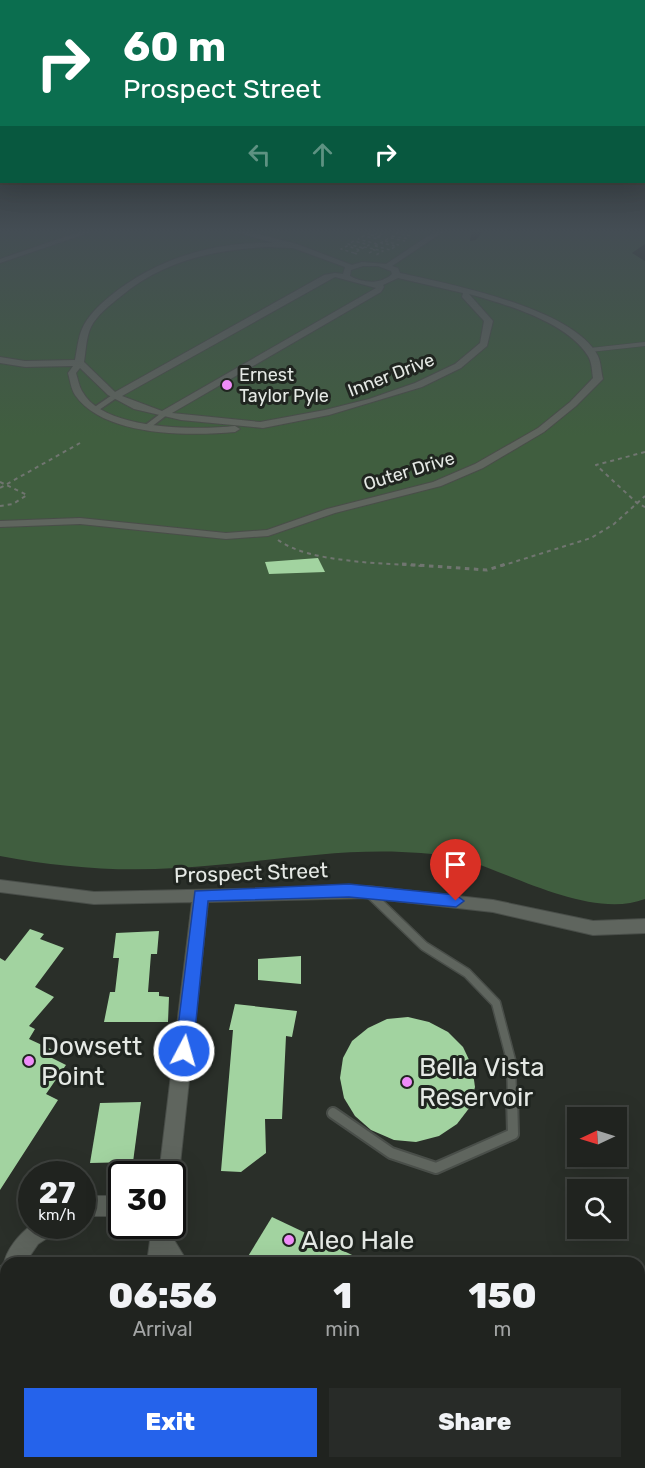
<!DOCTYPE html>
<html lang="en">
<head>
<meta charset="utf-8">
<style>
	:root { --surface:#20231f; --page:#282b28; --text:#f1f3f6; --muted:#a2a4a4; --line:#3d403d; --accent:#2563eb }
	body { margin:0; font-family:Rubik,sans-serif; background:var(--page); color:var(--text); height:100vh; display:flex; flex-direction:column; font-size:22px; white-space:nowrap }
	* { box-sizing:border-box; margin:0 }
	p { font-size:20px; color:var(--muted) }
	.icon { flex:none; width:33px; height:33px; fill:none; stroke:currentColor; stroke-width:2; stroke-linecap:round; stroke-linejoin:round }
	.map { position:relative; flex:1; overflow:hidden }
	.panel { position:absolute; left:0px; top:1257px; width:645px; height:212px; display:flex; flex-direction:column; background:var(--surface); border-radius:18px 18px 0 0; box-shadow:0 6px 24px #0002,0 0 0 2px var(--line) }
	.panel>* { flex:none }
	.banner { position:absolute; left:0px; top:0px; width:645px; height:183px; box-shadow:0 6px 24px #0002,0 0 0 2px var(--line); background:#0b6e4f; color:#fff; overflow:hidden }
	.needle { width:39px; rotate:266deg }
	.fabs { position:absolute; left:567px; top:1107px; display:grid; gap:12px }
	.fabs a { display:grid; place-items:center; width:60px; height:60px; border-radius:0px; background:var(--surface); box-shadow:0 6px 24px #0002,0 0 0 2px var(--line); font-size:30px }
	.speed { position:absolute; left:18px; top:1161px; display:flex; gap:12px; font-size:30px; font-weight:700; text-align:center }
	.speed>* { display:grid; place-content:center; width:78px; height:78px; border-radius:50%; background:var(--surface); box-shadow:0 6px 24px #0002,0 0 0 2px var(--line); line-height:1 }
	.speed small { font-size:15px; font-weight:400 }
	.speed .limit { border:3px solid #111; border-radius:9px; background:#fff; color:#111 }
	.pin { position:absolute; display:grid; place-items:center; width:51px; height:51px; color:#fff; margin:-62px -26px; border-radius:50% 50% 50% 0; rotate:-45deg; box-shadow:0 0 6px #0007 }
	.pin .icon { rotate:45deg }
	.me { position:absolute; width:66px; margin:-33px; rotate:6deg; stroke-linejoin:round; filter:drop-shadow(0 0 4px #0008) }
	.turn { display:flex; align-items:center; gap:21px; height:126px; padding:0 24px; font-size:27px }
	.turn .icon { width:78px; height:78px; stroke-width:2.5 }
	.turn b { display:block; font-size:42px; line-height:51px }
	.lanes { display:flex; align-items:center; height:57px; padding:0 24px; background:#0003; justify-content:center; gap:30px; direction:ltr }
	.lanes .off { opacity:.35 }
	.eta { display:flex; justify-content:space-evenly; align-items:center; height:102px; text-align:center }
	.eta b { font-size:36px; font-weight:800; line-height:42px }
	.action { display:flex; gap:12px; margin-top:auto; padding:12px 24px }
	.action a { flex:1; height:69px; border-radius:0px; background:var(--accent); color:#fff; font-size:24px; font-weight:800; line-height:69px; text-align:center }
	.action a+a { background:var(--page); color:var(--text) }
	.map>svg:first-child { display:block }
	.green { fill:#405e3f }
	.building { fill:#a2d3a0 }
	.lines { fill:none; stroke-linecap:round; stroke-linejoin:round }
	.lane-far3-casing { stroke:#494e49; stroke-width:5 }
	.lane-far2-casing { stroke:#494e49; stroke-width:8 }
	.lane-far1-casing { stroke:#494e49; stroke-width:11 }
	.lane-casing { stroke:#494e49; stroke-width:14 }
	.street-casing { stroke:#494e49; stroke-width:2 }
	.secondary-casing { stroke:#494e49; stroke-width:3 }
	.path-far2 { stroke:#707570; stroke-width:1.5; stroke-dasharray:3 3; stroke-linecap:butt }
	.path-far1 { stroke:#707570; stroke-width:2; stroke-dasharray:4 4; stroke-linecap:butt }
	.path { stroke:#707570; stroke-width:3; stroke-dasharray:4.5 4.5; stroke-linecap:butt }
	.lane-far3 { stroke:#5f655e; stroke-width:4 }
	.lane-far2 { stroke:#5f655e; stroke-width:5 }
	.lane-far1 { stroke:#5f655e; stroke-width:8 }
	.lane { stroke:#5f655e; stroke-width:10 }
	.street { fill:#5f655e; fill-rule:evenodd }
	.secondary { fill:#5f655e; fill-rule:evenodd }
	.route { fill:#2563eb; stroke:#184099; stroke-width:1.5 }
	.poi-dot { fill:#ee8cf8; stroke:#202520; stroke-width:2 }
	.labels { text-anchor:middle; stroke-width:6; stroke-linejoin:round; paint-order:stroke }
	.far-poi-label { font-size:18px; fill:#e5e9e5; stroke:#202520; text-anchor:start }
	.far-street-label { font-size:18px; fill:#e5e9e5; stroke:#202520 }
	.street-label { font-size:21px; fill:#e5e9e5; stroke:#202520 }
	.near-poi-label { font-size:26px; fill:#e5e9e5; stroke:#202520; text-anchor:start }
</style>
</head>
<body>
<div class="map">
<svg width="645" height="1468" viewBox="0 0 645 1468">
	<rect width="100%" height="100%" fill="#2a2f29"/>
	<path class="green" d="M0,230H472L470,241L476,240L484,230H645V244L632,253L645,261V899C593,919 516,876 466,860C452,856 435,854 421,853C340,846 258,864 176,868C117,872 58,867 0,856Z"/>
	<g class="building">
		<path d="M318,558L325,572L269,574L265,562Z"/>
		<path d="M30,929L44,934L40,939L64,948L35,987L54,997L29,1026L35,1029L29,1039L55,1051L50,1057L66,1065L46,1094L58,1100L0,1190V958L5,961Z"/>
		<path d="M159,931L157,954H151L148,992H159V996L169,997L168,1022H104L110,992H115L119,958H113L116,933Z"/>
		<path d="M301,956V984L258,980V959Z"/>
		<path d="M235,1004L297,1011L292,1037L286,1036L282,1119H265L266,1153L241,1172L221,1171L233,1030H229Z"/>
		<path d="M408,1017L429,1022L448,1032L463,1047L472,1066L475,1087L470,1107L457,1124L439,1136L416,1142L394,1140L371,1130L355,1116L344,1098L340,1078L343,1058L352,1041L368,1028L387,1019Z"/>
		<path d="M141,1102L133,1162L90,1163L100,1103Z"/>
		<path d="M272,1217L369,1263H244Z"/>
	</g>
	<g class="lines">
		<g class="lane-far3-casing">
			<path id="lane-far3" d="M590,350L645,344"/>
		</g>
		<g class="lane-far2-casing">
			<g id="lane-far2">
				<path d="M96,409L115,396"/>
				<path d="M147,427L164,414"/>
			</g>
		</g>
		<g class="lane-far1-casing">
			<path id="lane-far1" d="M370,894L424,946L467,973L496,1003L511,1060L512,1096"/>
		</g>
		<g class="lane-casing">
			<path id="lane" d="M333,1113L391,1153L436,1168L513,1134L512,1095"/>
		</g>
		<g class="street-casing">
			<g id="street">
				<path d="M85,230H97L0,263V259Z"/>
				<path d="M229,230H242L297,244L352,265L362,262L386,264L437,230H446L392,266L398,268L400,273C449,284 574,308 598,356C601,362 601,372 603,379L576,406L544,432L483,468L441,486L335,513L268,536L226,539L80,524L0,527V521L80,518L226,533L267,530L327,509L433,482L475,464L538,428L570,402L593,378C592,372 592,362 588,356C567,322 505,304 469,294L493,321L487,346L461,368L422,387L329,415L263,428L181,420L134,409L108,395L80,368L76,373C78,379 79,386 82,391C103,431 197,430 235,426L240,429L235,432C189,436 104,437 75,395C71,389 70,380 68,373L73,366L25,367L0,363V357L25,361L75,360C77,350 78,338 82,329C87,317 99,305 109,297C155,259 214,241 273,243ZM269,247L293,248L345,267L343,274L335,273L324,275L115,392L84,362C86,351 86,337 91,327C97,315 110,305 120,297C162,261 215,249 269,247ZM363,266H378L391,271L392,274C380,285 363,283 350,276L351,270ZM335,277L376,288L162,411L122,396ZM398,278L463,293L462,297L484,321L480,343L455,364L415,383L369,399L325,410L260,422L172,413L381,292L384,287L383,285Z"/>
				<path d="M0,880L94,892L368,886L493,900L593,921L645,919V933L593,935L493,912L368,898L208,902L179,1174L176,1181L172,1182V1174H159L192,902L94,904L0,892Z"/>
				<rect x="82" y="1196" width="40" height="20"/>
				<path d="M32,1225L58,1226L55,1233L38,1244L25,1263H6V1290L0,1292V1266L4,1265C5,1251 20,1233 32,1225Z"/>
				<path d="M138,1226H172L171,1235L188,1263H147L150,1241L141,1233Z"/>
				<path d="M100,1462H123L121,1468H98Z"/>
			</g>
		</g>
		<g class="secondary-casing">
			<g id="secondary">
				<path d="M645,1316V1345L639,1347V1318Z"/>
				<path d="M645,1386V1421L639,1424V1389Z"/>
				<rect x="546" y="1462" width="30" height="6"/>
				<path d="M580,1462H633V1468H578Z"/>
			</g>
		</g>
		<g class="path-far2">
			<path d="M392,236L409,239"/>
			<path d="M378,237L383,234H368L381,238"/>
			<path d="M391,238L405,241"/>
			<path d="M385,241L399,245"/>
			<path d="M377,244L358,239L364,236L378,239"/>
			<path d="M375,246L398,233L411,236"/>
			<path d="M375,246L390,250L396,246L381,243"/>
			<path d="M364,247L383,251L376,255"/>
			<path d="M354,253L341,249L347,246L360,250"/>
			<path d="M369,253L375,250L371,249"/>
			<path d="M357,254L354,253L369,245L354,241L348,244L363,248"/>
		</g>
		<g class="path-far1">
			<path d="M645,452L596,465L637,503L645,507"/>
			<path d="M0,482L27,495L13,504L0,506"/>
			<path d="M0,488L80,443"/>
			<path d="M278,540C310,563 383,563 423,566"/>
			<path d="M501,566L591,538L614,524L645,496"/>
		</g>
		<path class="path" d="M402,564L487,570L506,564"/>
		<use href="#lane-far3" class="lane-far3"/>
		<use href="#lane-far2" class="lane-far2"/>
		<use href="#lane-far1" class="lane-far1"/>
		<use href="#lane" class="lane"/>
		<use href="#street" class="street"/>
		<use href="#secondary" class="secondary"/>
	</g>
	<linearGradient id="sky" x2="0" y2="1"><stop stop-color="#171a17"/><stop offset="0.53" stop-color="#444d54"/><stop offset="1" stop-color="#444d54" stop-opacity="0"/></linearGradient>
	<rect width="645" height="436" fill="url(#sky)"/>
	<path class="route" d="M349,884L456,895L464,901L456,907L349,897L208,901L193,1051L190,1056L184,1059L178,1056L175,1051L195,891Z"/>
	<g class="poi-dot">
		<circle cx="227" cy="385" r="6"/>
		<circle cx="29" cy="1061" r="6"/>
		<circle cx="407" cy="1082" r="6"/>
		<circle cx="289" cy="1240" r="6"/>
	</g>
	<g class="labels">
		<g class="far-poi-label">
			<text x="239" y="381">Ernest<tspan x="239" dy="21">Taylor Pyle</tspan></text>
		</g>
		<g class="far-street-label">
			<text transform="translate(391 375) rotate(-21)" y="6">Inner Drive</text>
			<text transform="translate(409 471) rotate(-17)" y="6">Outer Drive</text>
		</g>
		<g class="street-label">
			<text transform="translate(251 873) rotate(-2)" y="7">Prospect Street</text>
		</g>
		<g class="near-poi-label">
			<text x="41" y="1055">Dowsett<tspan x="41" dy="30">Point</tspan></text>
			<text x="419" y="1076">Bella Vista<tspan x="419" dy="30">Reservoir</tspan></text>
			<text x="301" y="1249">Aleo Hale</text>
		</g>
	</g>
</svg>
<div class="fabs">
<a><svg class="needle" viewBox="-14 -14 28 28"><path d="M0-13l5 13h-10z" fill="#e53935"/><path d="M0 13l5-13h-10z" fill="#a2a4a4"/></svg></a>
<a><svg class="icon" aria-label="search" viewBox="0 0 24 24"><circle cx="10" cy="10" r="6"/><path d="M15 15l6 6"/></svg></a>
</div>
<div class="speed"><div>27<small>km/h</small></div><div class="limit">30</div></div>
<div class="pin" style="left:456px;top:901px;background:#d93025"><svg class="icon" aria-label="arrive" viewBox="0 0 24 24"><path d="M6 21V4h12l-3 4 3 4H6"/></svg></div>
<svg class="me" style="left:184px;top:1051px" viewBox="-20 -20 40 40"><circle r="17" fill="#2563eb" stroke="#fff" stroke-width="3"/><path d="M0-11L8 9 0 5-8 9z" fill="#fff"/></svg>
<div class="banner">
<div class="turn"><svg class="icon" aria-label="right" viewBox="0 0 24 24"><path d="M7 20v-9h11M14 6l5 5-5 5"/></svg><div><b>60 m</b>Prospect Street</div></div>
<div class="lanes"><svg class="icon off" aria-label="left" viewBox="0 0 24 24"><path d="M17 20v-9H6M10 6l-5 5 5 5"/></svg><svg class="icon off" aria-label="ahead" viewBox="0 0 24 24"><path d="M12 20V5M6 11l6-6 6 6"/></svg><svg class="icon" aria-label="right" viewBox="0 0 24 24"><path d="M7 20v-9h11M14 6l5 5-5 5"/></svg></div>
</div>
<section class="panel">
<div class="eta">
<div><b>06:56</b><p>Arrival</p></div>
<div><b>1</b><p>min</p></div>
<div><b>150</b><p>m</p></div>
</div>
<div class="action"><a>Exit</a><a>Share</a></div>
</section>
</div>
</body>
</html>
